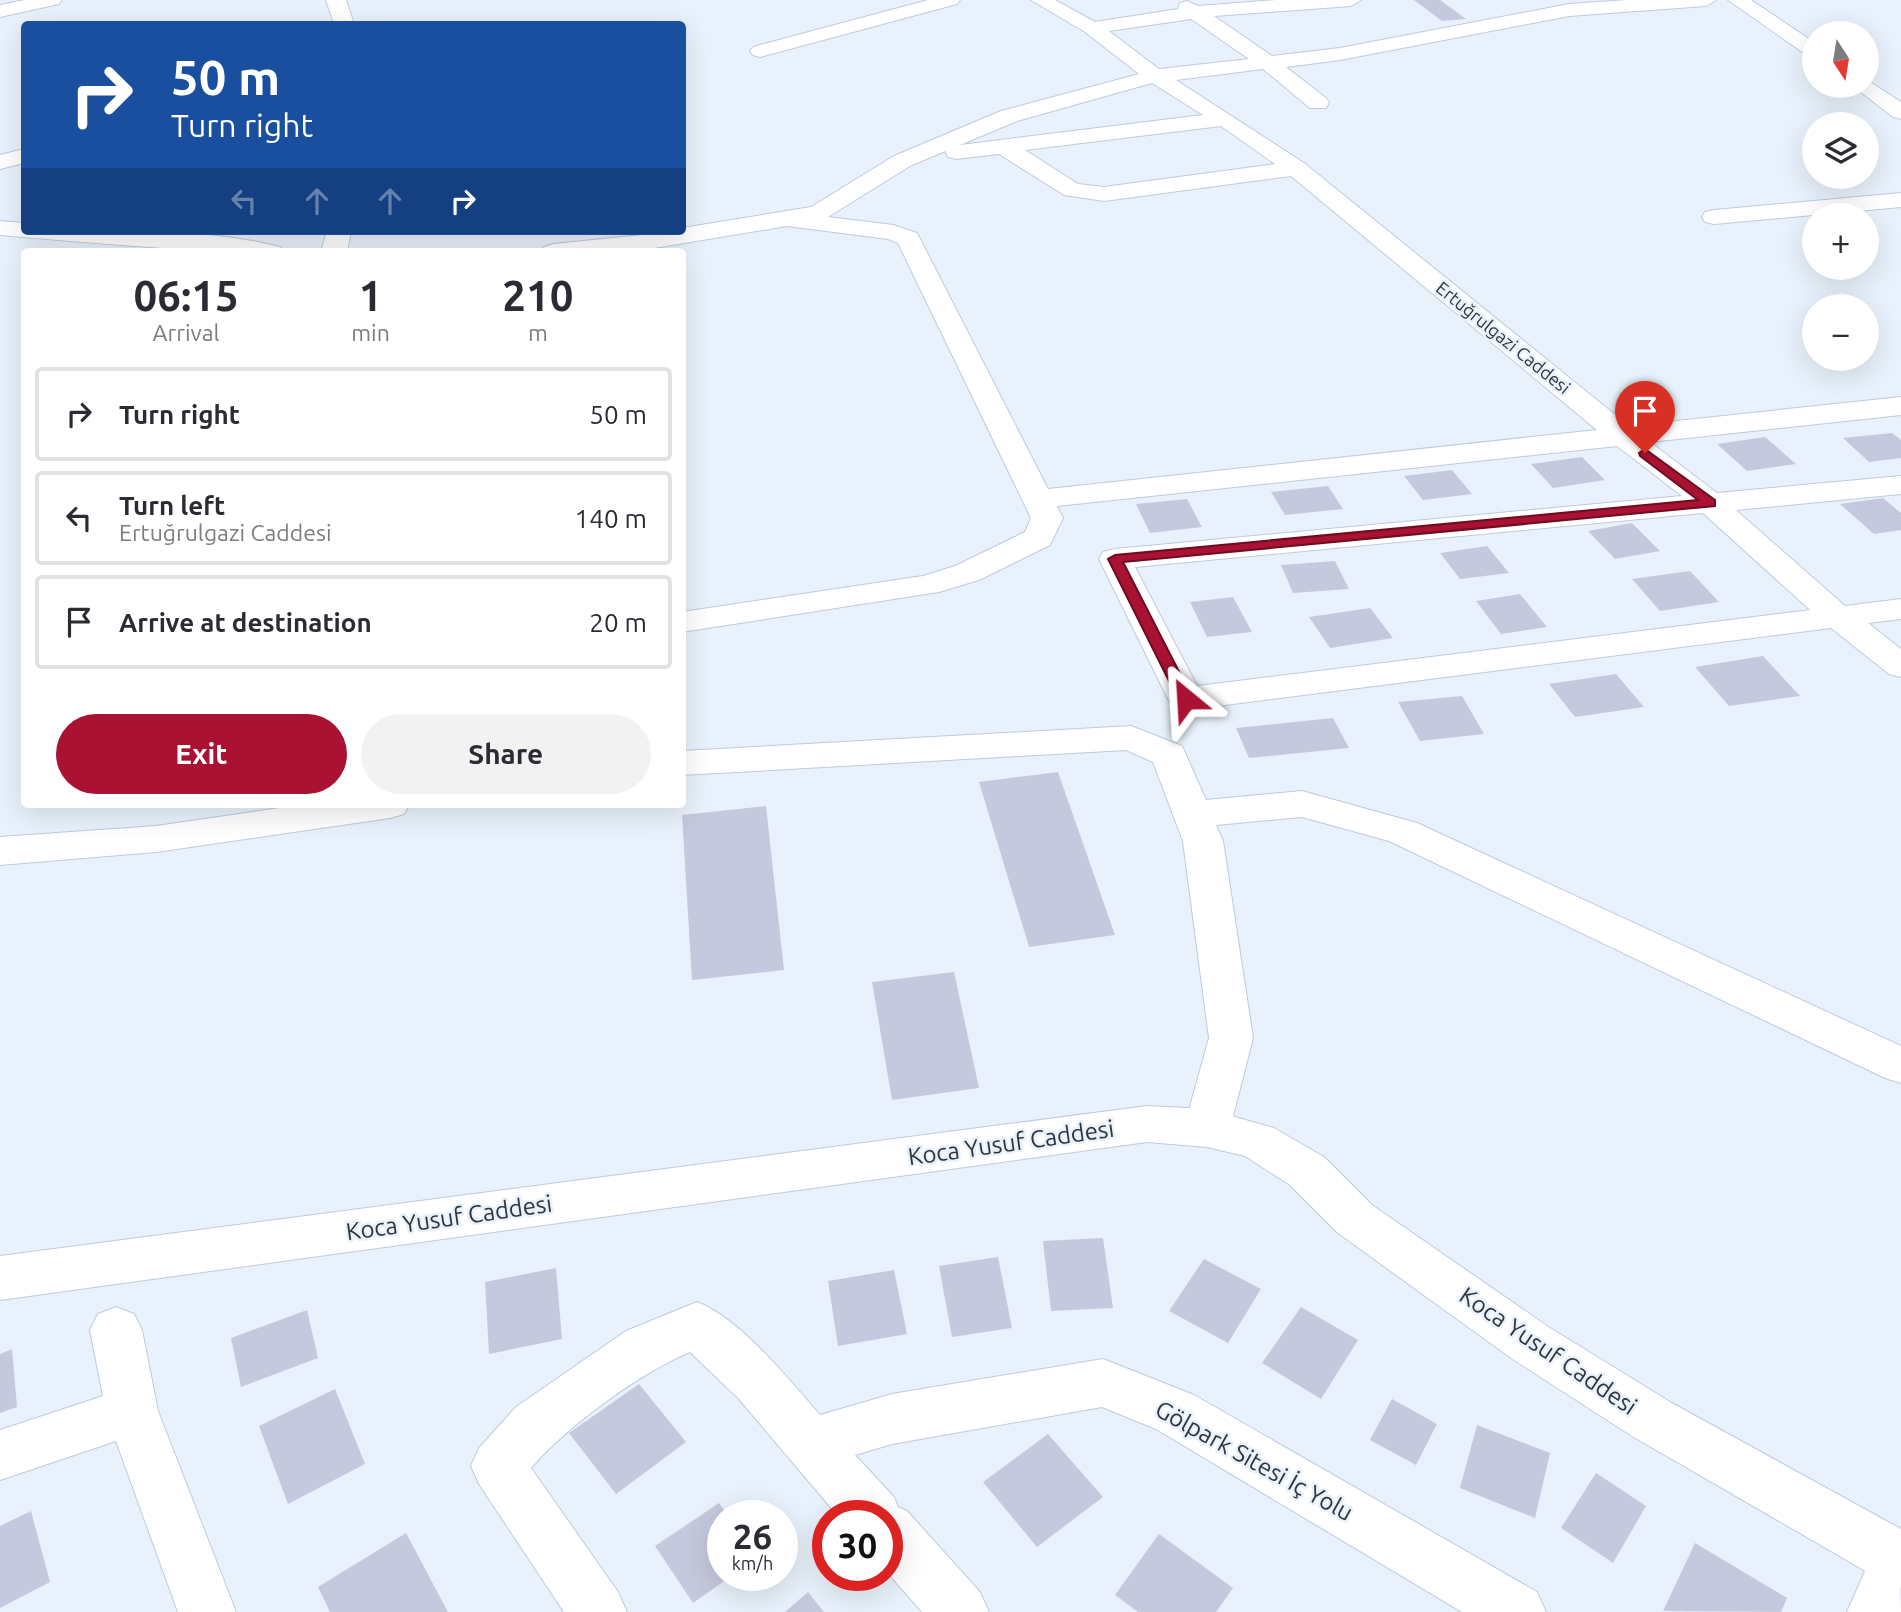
<!DOCTYPE html>
<html lang="en">
<head>
<meta charset="utf-8">
<style>
	:root { --surface:#fff; --page:#f2f2f3; --text:#2b2b33; --muted:#7c7c81; --line:#e1e1e2; --accent:#a91232 }
	body { margin:0; font-family:Ubuntu,sans-serif; background:var(--page); color:var(--text); height:100vh; display:flex; flex-direction:column; font-size:26px; white-space:nowrap }
	* { box-sizing:border-box; margin:0 }
	p { font-size:23px; color:var(--muted) }
	.icon { flex:none; width:38px; height:38px; fill:none; stroke:currentColor; stroke-width:2; stroke-linecap:round; stroke-linejoin:round }
	.map { position:relative; flex:1; overflow:hidden }
	.details { position:absolute; left:21px; top:248px; width:665px; height:560px; display:flex; flex-direction:column; background:var(--surface); border-radius:7px; box-shadow:0 7px 28px #0002 }
	.details>* { flex:none }
	.top-card { position:absolute; left:21px; top:21px; width:665px; height:214px; border-radius:7px; box-shadow:0 7px 28px #0002; background:#1a4fa0; color:#fff; overflow:hidden }
	.needle { width:46px; rotate:168deg }
	.controls { position:absolute; left:1802px; top:21px; display:grid; gap:14px }
	.controls a { display:grid; place-items:center; width:77px; height:77px; border-radius:50%; background:var(--surface); box-shadow:0 7px 28px #0002; font-size:35px }
	.speed { position:absolute; left:707px; top:1500px; display:flex; gap:14px; font-size:35px; font-weight:700; text-align:center }
	.speed>* { display:grid; place-content:center; width:91px; height:91px; border-radius:50%; background:var(--surface); box-shadow:0 7px 28px #0002; line-height:1 }
	.speed small { font-size:18px; font-weight:400 }
	.speed .limit { border:10px solid #d22; background:#fff; color:#111 }
	.pin { position:absolute; display:grid; place-items:center; width:60px; height:60px; color:#fff; margin:-72px -30px; border-radius:50% 50% 50% 0; rotate:-45deg; box-shadow:0 0 7px #0007 }
	.pin .icon { rotate:45deg }
	.me { position:absolute; width:77px; margin:-38px; rotate:333deg; stroke-linejoin:round; filter:drop-shadow(0 0 5px #0008) }
	.turn { display:flex; align-items:center; gap:24px; height:147px; padding:0 35px; font-size:32px }
	.turn .icon { width:91px; height:91px; stroke-width:2.5 }
	.turn b { display:block; font-size:49px; line-height:60px }
	.lanes { display:flex; align-items:center; height:66px; padding:0 35px; background:#0003; justify-content:center; gap:35px; direction:ltr }
	.lanes .off { opacity:.35 }
	.eta { display:flex; justify-content:space-evenly; align-items:center; height:119px; text-align:center }
	.eta b { font-size:42px; font-weight:700; line-height:49px }
	.button { display:flex; gap:14px; margin-top:auto; padding:14px 35px }
	.button a { flex:1; height:80px; border-radius:42px; background:var(--accent); color:#fff; font-size:28px; font-weight:700; line-height:80px; text-align:center }
	.button a+a { background:var(--page); color:var(--text) }
	ul { padding:0; list-style:none }
	li { display:flex; align-items:center; gap:21px; height:94px; margin:0 14px 10px; padding:0 21px; border:4px solid var(--line); border-radius:7px }
	li div { flex:1 }
	li b { display:block; font-size:26px }
	li em { font-style:normal }
	.map>svg:first-child { display:block }
	.building { fill:#c6c9dd }
	.lines { fill:none; stroke-linecap:round; stroke-linejoin:round }
	.street-casing { stroke:#bdcbdb; stroke-width:2 }
	.secondary-casing { stroke:#bdcbdb; stroke-width:2 }
	.street { fill:#fff; fill-rule:evenodd }
	.secondary { fill:#fff; fill-rule:evenodd }
	.route { fill:#a91232; stroke:#6e0c20; stroke-width:2 }
	.labels { text-anchor:middle; stroke-width:5; stroke-linejoin:round; paint-order:stroke }
	.far-street-label { font-size:18px; fill:#30353c; stroke:#e9f2fc }
	.near-street-label { font-size:24px; fill:#30353c; stroke:#e9f2fc }
</style>
</head>
<body>
<div class="map">
<svg width="1901" height="1612" viewBox="0 0 1901 1612">
	<rect width="100%" height="100%" fill="#e9f2fc"/>
	<g class="building">
		<path d="M1414,0H1440L1466,19L1442,21Z"/>
		<path d="M1892,433L1901,440V458L1869,462L1843,438Z"/>
		<path d="M1765,437L1796,464L1747,471L1717,444Z"/>
		<path d="M1582,457L1605,480L1553,488L1531,464Z"/>
		<path d="M1452,470L1472,494L1423,500L1404,476Z"/>
		<path d="M1328,486L1343,509L1285,515L1271,492Z"/>
		<path d="M1883,498L1901,513V530L1874,534L1840,504Z"/>
		<path d="M1187,499L1202,527L1150,533L1136,504Z"/>
		<path d="M1632,523L1660,551L1615,559L1588,531Z"/>
		<path d="M1487,546L1509,573L1460,579L1440,553Z"/>
		<path d="M1335,561L1349,589L1293,593L1281,565Z"/>
		<path d="M1690,571L1719,602L1660,611L1632,579Z"/>
		<path d="M1520,594L1547,627L1501,634L1476,601Z"/>
		<path d="M1233,597L1252,632L1207,637L1190,602Z"/>
		<path d="M1370,608L1393,638L1330,648L1309,617Z"/>
		<path d="M1763,656L1800,696L1729,706L1695,667Z"/>
		<path d="M1616,674L1644,707L1575,717L1549,684Z"/>
		<path d="M1462,696L1484,734L1420,741L1398,702Z"/>
		<path d="M1333,718L1349,748L1249,758L1236,728Z"/>
		<path d="M1058,772L1115,935L1029,947L979,782Z"/>
		<path d="M766,806L784,970L692,980L682,815Z"/>
		<path d="M954,972L979,1088L892,1100L872,982Z"/>
		<path d="M1103,1238L1113,1308L1051,1311L1043,1241Z"/>
		<path d="M998,1257L1012,1328L952,1337L939,1266Z"/>
		<path d="M1204,1259L1261,1289L1228,1343L1169,1311Z"/>
		<path d="M556,1268L562,1339L489,1354L485,1282Z"/>
		<path d="M894,1270L907,1334L838,1346L828,1281Z"/>
		<path d="M1301,1307L1358,1340L1321,1399L1262,1363Z"/>
		<path d="M307,1310L318,1358L241,1387L231,1338Z"/>
		<path d="M12,1349L17,1407L0,1413V1354Z"/>
		<path d="M639,1384L686,1442L616,1494L569,1433Z"/>
		<path d="M335,1389L365,1464L288,1504L259,1426Z"/>
		<path d="M1392,1399L1437,1424L1416,1465L1370,1440Z"/>
		<path d="M1477,1425L1550,1453L1535,1518L1460,1488Z"/>
		<path d="M1048,1434L1103,1497L1037,1547L983,1482Z"/>
		<path d="M1596,1473L1646,1506L1613,1563L1561,1528Z"/>
		<path d="M719,1503L728,1516H723V1575H733L693,1603L655,1546Z"/>
		<path d="M31,1511L50,1582L0,1608V1526Z"/>
		<path d="M406,1533L448,1612H330L318,1587Z"/>
		<path d="M1159,1534L1233,1588L1216,1612H1138L1115,1595Z"/>
		<path d="M1695,1543L1787,1598L1781,1612L1663,1611Z"/>
		<path d="M808,1592L824,1612H785Z"/>
	</g>
	<g class="lines">
		<g class="street-casing">
			<g id="street">
				<path d="M25,0H62L59,4L0,17V5Z"/>
				<path d="M326,0H346L354,24H334Z"/>
				<path d="M928,0H960L957,4L760,57L753,55L750,51L753,47Z"/>
				<path d="M1031,0H1055L1095,22L1178,9L1180,3L1187,1L1198,6L1276,0H1361L1351,6L1214,16L1272,56L1340,48L1569,4L1627,0H1716L1706,6L1569,16L1340,60L1286,67L1326,98L1329,103L1326,108H1310L1263,69L1176,80L1304,163L1629,426L1901,397V415L1650,442L1717,493L1901,476V494L1736,510L1845,606L1901,599V619L1868,623L1901,649V677L1889,674L1831,628L1186,710L1173,707L1168,699L1099,559L1103,552L1115,549L1682,496L1617,446L1057,506L1063,518L1050,545L979,580L939,592L682,632V612L923,576L955,566L1025,532L1031,518L898,243L888,239L787,226L630,252H540L544,247L553,244L682,231V228L811,207L894,156L1001,111L1139,74L1085,32ZM1191,19L1249,59L1159,69L1109,31ZM1152,83L1203,115L960,145L1017,121ZM1221,126L1275,164L1104,187L1078,184L1025,150ZM945,151L948,157L956,159L999,154L1064,195L1104,201L1291,176L1597,430L1048,489L917,233L893,225L828,217L910,166ZM1703,513L1810,610L1197,686L1135,567Z"/>
				<path d="M1728,0H1751L1815,43V58L1808,56Z"/>
				<path d="M1867,80L1901,102V119L1893,117L1853,86H1867Z"/>
				<path d="M24,149V163L0,169V155Z"/>
				<path d="M1901,193V207L1714,224L1705,222L1702,217L1705,212L1714,210Z"/>
				<path d="M0,221L24,223V231C104,231 203,227 280,247L284,252C189,252 93,243 0,235Z"/>
				<path d="M327,231H351L347,252H321Z"/>
				<path d="M1131,726L1182,746L1206,800L1302,791L1417,823L1901,1046V1083L1885,1078L1389,841L1302,817L1216,825L1223,841L1253,1038L1230,1128L1223,1141L1207,1147L1191,1141L1184,1128L1209,1038L1183,841L1153,762L1126,750L682,775V751Z"/>
				<path d="M300,805H409L404,814L390,818L156,852L0,865V837L156,826Z"/>
				<path d="M697,1302C740,1318 789,1380 820,1415L892,1394L1103,1359L1194,1395L1537,1592L1546,1612H1462L1156,1429L1102,1407L892,1444L855,1455L894,1497L898,1507L907,1511L980,1592L989,1612H922L887,1572V1516H838L739,1399L690,1352C640,1373 567,1426 531,1468L618,1592L627,1612H564L479,1484L471,1466L479,1448L516,1407L626,1331Z"/>
				<path d="M116,1307L134,1314L142,1330L158,1411L236,1612H178L116,1441L0,1480V1430L103,1396L90,1330L98,1314Z"/>
				<path d="M1899,1531L1901,1612H1847L1879,1539Z"/>
			</g>
		</g>
		<g class="secondary-casing">
			<path id="secondary" d="M1147,1106L1207,1109L1274,1128L1324,1157L1372,1205L1547,1326L1670,1402L1901,1529V1588L1881,1580L1632,1436L1511,1358L1338,1233L1290,1185L1245,1156L1207,1147L1147,1142L0,1300V1256Z"/>
		</g>
		<use href="#street" class="street"/>
		<use href="#secondary" class="secondary"/>
	</g>
	<path class="route" d="M1645,449L1715,500V506L1123,562L1193,699L1186,703L1178,699L1108,559L1115,555L1698,500L1640,456L1639,453Z"/>
	<g class="labels">
		<g class="far-street-label">
			<text transform="translate(1503 338) rotate(39)" y="6">Ertuğrulgazi Caddesi</text>
		</g>
		<g class="near-street-label">
			<text transform="translate(1011 1143) rotate(-8)" y="8">Koca Yusuf Caddesi</text>
			<text transform="translate(449 1218) rotate(-8)" y="8">Koca Yusuf Caddesi</text>
			<text transform="translate(1548 1351) rotate(34)" y="8">Koca Yusuf Caddesi</text>
			<text transform="translate(1254 1461) rotate(29)" y="8">Gölpark Sitesi İç Yolu</text>
		</g>
	</g>
</svg>
<div class="controls">
<a><svg class="needle" viewBox="-14 -14 28 28"><path d="M0-13l5 13h-10z" fill="#e53935"/><path d="M0 13l5-13h-10z" fill="#7c7c81"/></svg></a>
<a><svg class="icon" aria-label="layers" viewBox="0 0 24 24"><path d="M12 4l9 5-9 5-9-5zM3 14l9 5 9-5"/></svg></a>
<a>+</a>
<a>−</a>
</div>
<div class="speed"><div>26<small>km/h</small></div><div class="limit">30</div></div>
<div class="pin" style="left:1645px;top:453px;background:#d93025"><svg class="icon" aria-label="arrive" viewBox="0 0 24 24"><path d="M6 21V4h12l-3 4 3 4H6"/></svg></div>
<svg class="me" style="left:1186px;top:699px" viewBox="-20 -20 40 40"><path d="M0-17L14 15 0 8-14 15z" fill="#a91232" stroke="#fff" stroke-width="4"/></svg>
<div class="top-card">
<div class="turn"><svg class="icon" aria-label="right" viewBox="0 0 24 24"><path d="M7 20v-9h11M14 6l5 5-5 5"/></svg><div><b>50 m</b>Turn right</div></div>
<div class="lanes"><svg class="icon off" aria-label="left" viewBox="0 0 24 24"><path d="M17 20v-9H6M10 6l-5 5 5 5"/></svg><svg class="icon off" aria-label="ahead" viewBox="0 0 24 24"><path d="M12 20V5M6 11l6-6 6 6"/></svg><svg class="icon off" aria-label="ahead" viewBox="0 0 24 24"><path d="M12 20V5M6 11l6-6 6 6"/></svg><svg class="icon" aria-label="right" viewBox="0 0 24 24"><path d="M7 20v-9h11M14 6l5 5-5 5"/></svg></div>
</div>
<section class="details">
<div class="eta">
<div><b>06:15</b><p>Arrival</p></div>
<div><b>1</b><p>min</p></div>
<div><b>210</b><p>m</p></div>
</div>
<ul>
<li><svg class="icon" aria-label="right" viewBox="0 0 24 24"><path d="M7 20v-9h11M14 6l5 5-5 5"/></svg><div><b>Turn right</b></div><em>50 m</em></li>
<li><svg class="icon" aria-label="left" viewBox="0 0 24 24"><path d="M17 20v-9H6M10 6l-5 5 5 5"/></svg><div><b>Turn left</b><p>Ertuğrulgazi Caddesi</p></div><em>140 m</em></li>
<li><svg class="icon" aria-label="arrive" viewBox="0 0 24 24"><path d="M6 21V4h12l-3 4 3 4H6"/></svg><div><b>Arrive at destination</b></div><em>20 m</em></li>
</ul>
<div class="button"><a>Exit</a><a>Share</a></div>
</section>
</div>
</body>
</html>
